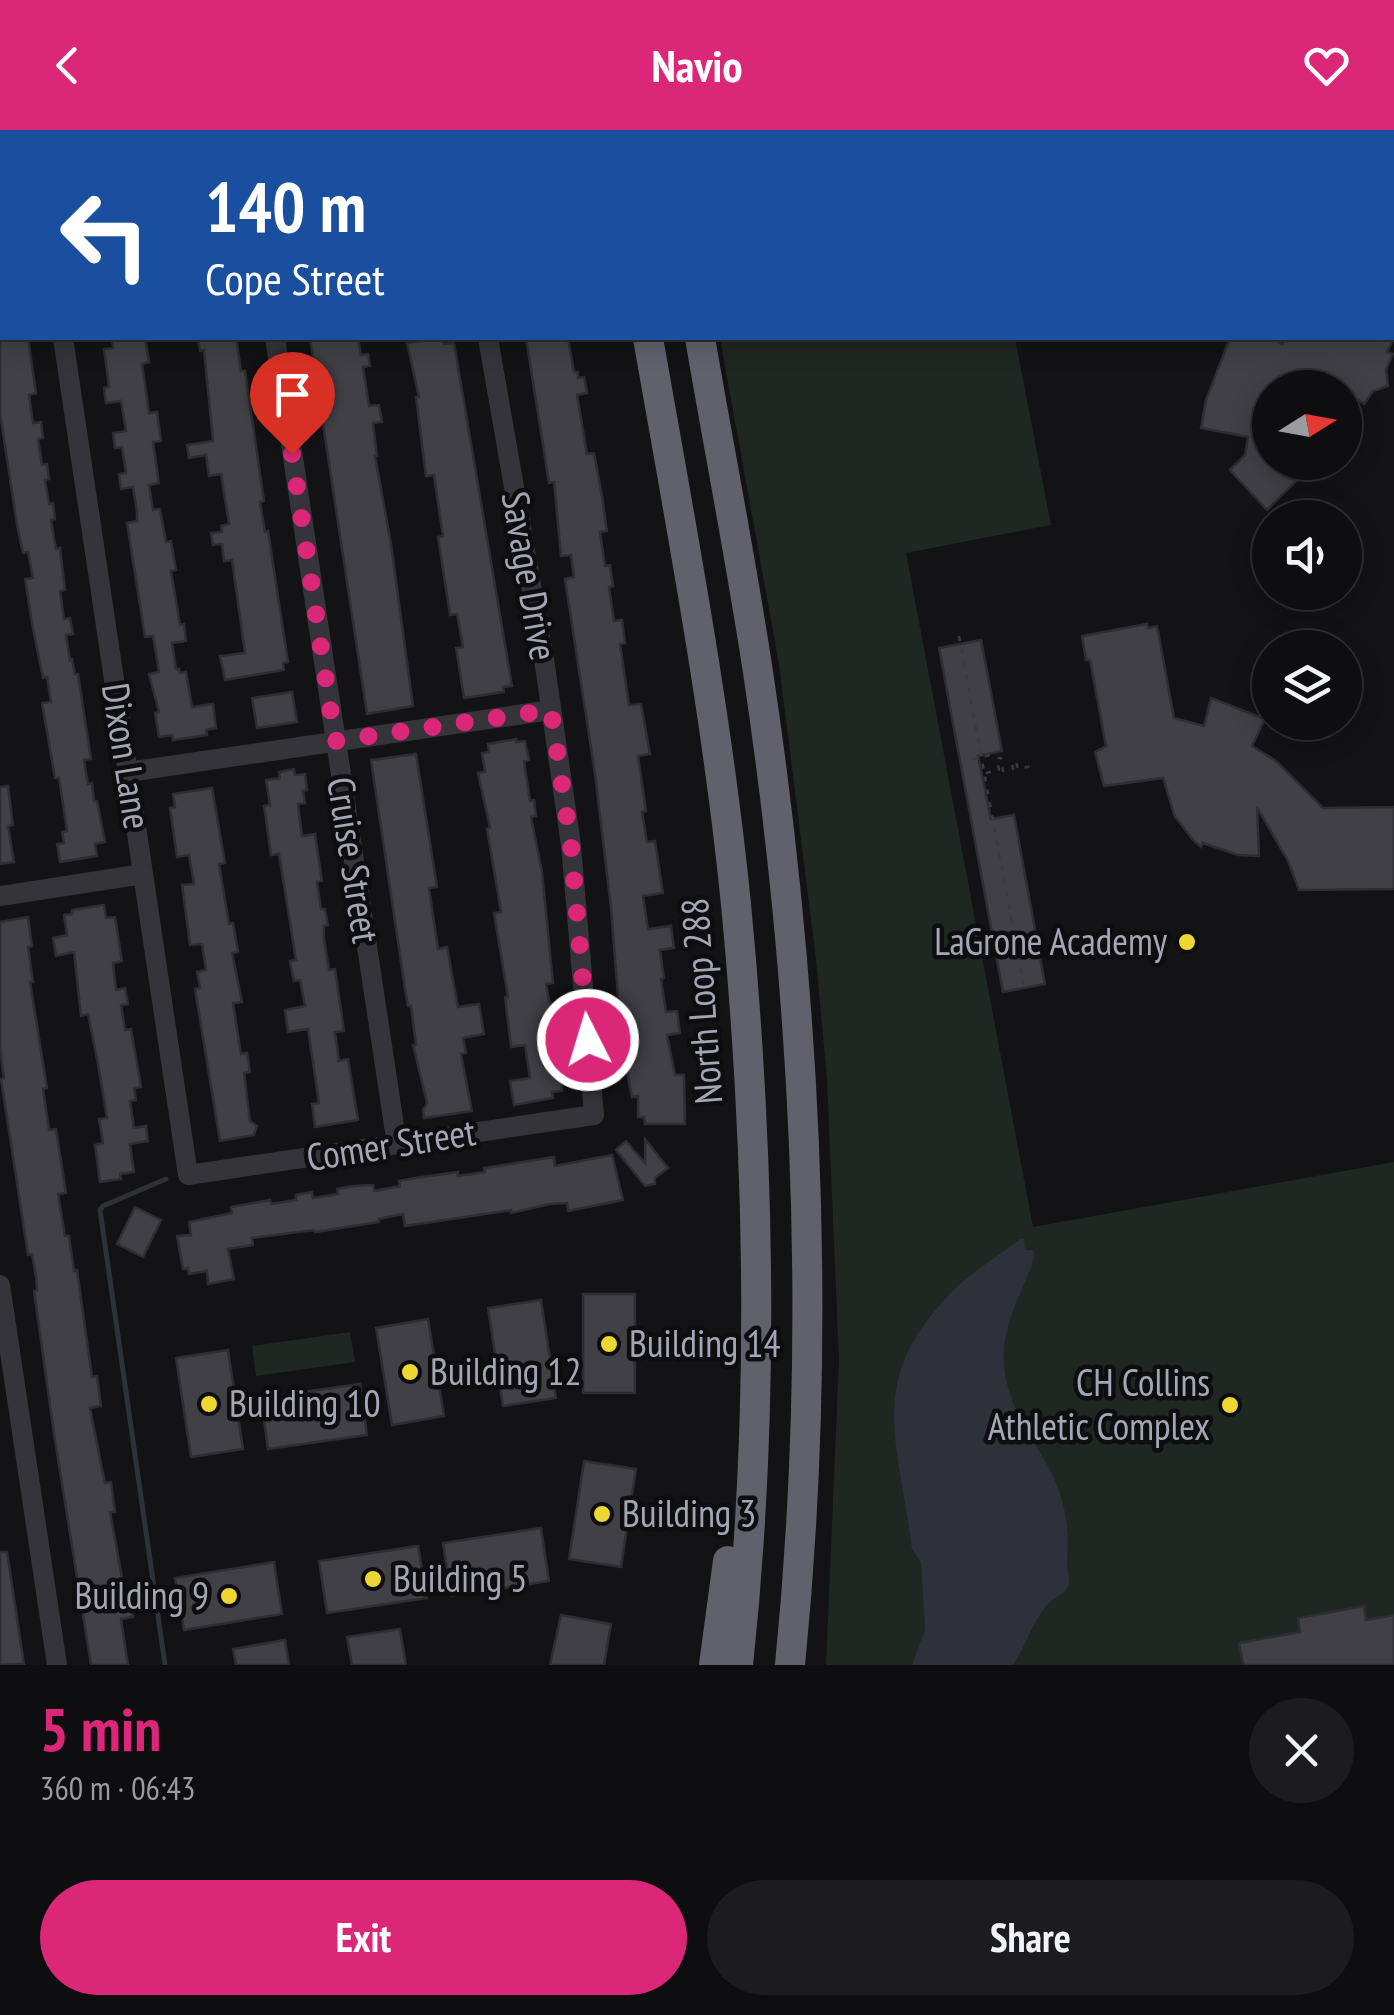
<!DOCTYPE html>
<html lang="en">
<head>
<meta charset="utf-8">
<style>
	:root { --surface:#0e0e10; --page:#1c1c1e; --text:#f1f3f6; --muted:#9b9c9f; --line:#2e2e30; --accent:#db2777 }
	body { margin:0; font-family:"PT Sans Narrow",sans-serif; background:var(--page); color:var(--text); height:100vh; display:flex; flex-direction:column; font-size:38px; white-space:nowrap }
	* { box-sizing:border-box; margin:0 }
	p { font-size:32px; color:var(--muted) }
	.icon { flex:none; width:55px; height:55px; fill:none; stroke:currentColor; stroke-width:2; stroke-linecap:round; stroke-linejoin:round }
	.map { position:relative; height:1535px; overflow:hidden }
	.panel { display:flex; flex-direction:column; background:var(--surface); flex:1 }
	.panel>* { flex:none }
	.guide { position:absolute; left:0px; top:0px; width:1395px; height:210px; box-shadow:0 5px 25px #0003,0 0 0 2px var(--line); background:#1a4fa0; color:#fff; overflow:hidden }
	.needle { width:65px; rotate:79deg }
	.buttons { position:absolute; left:1252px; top:240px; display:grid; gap:20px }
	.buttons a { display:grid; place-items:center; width:110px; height:110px; border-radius:50%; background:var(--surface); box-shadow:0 5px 25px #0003,0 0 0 2px var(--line); font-size:50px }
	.pin { position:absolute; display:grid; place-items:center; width:85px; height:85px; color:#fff; margin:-102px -42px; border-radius:50% 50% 50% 0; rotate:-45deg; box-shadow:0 0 10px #0007 }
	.pin .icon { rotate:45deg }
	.me { position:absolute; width:110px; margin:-55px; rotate:355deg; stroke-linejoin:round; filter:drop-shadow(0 0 8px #0008) }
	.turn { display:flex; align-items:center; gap:35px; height:210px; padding:0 40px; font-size:45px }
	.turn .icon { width:130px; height:130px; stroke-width:2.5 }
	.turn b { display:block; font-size:70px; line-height:85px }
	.round { display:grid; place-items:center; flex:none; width:105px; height:105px; border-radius:52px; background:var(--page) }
	.head { display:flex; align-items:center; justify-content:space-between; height:170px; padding:0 40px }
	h1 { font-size:60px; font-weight:700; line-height:75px; color:var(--accent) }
	.action { display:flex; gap:20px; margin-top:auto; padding:20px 40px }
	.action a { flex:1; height:115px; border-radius:60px; background:var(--accent); color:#fff; font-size:40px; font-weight:700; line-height:115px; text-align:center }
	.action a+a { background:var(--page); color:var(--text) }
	header { display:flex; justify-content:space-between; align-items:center; height:130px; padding:0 40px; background:var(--accent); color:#fff; font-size:45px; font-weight:700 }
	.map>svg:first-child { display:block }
	.green { fill:#1f2722 }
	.water { fill:#2c313a }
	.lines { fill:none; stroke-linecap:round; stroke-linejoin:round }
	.stream { stroke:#2c313a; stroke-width:5 }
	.building { fill:#404045; stroke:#2e2d31; stroke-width:2.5 }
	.path { stroke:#3a3b41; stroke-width:2.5; stroke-dasharray:5 8; stroke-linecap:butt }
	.minor { stroke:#34343a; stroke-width:20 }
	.highway { stroke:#60616b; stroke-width:30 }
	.route { stroke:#db2777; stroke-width:18; stroke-dasharray:0 32.4 }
	.poi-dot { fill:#eed732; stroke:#0e0e10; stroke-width:4 }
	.labels { text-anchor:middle; stroke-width:9; stroke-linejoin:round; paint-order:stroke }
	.street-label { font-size:38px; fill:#a5a6b5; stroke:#0e0e10 }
	.poi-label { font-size:38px; fill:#a5a6b5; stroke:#0e0e10; text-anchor:start }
</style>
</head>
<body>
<header><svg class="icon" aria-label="back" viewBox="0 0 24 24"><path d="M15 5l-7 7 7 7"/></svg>Navio<svg class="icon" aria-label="heart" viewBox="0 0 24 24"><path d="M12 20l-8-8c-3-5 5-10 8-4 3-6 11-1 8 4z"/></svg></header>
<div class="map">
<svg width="1394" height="1535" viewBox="0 0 1394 1535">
	<rect width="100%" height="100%" fill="#131315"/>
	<g class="green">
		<path d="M720,208H1015L1051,395L906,423L1033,1097L1394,1032V1535H826L839,1230L827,949L816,829L779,534Z"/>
		<path d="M350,1202L355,1232L256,1246L252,1216Z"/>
	</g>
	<path class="water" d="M1021,1108L1024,1109L1025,1120H1033L1035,1125C1024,1162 1001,1193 1004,1233C1006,1276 1034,1308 1052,1344C1066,1372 1070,1404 1067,1434C1067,1441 1071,1450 1068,1456C1065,1465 1052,1468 1046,1476C1032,1494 1026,1515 1013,1535H912L925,1499L921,1433L912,1419C898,1306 863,1247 959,1155C978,1137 1001,1125 1021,1108Z"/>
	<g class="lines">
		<g class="stream">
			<path d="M358,0L359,2"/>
			<path d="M165,1535L100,1080L103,1076L166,1049"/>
		</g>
	</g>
	<g class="building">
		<path d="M0,208H28L36,263L29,265L33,293L41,292L43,308L38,309L42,335L47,334L49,349L45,350L49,374L53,373L55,389L51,390L56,419L60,418L65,460L60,461L64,489L70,488L73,504L66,505L70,530L72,529L75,544H78L91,629L84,630L88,654L92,653L94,671H97L105,712L95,714L97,726L60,732L57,714L64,713L62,702L67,701L59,648H55L42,573L51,572L47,547L43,548L32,493L25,449L33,448L28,422L23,423L17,395L0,283Z"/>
		<path d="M112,208H145L149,232L142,234L149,283L157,282L161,311L153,312L159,353L149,355L153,380L160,379L166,412L171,411L176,440L171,441L180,495L184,494L186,511L172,513L176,539H179L180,543L186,542L192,577L213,574L216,598L206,600L207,605L173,610L172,605L159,607L155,583L159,582L149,544L159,542L153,506L145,507L127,393L137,391V382L133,357L121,359L119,344L126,343L122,317L115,318L113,303L126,301L121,271L106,273L104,258L109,257L104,219L113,218Z"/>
		<path d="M198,208H236L241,241H245L264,371L260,372L265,402L268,401L288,532L283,533L284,540L225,550L220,526L245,523L232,430L224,431L222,414L213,415L211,403L222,402L221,396L229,394L221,344L209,346L206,325L189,328L187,315L213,311L204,220L200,221Z"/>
		<path d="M310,208H358L361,225L368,224L370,236L363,237L369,276L379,275L382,292L373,293L377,326H375L391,414L413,576L367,584Z"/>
		<path d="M439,208L444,214L454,213L512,556L503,557L504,562L464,568L456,518L463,517L457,484L450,485L438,407L443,406L438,373L434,345L426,346L416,267H419L407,213Z"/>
		<path d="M526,208H568L574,242H578V248L584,247L587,263L577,265L587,324L594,323L602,366L607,401L600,402L605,436L610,435L613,456L609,457L614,491L622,490L625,513L620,514L629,575L641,574L650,624L638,626L646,681L642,682L647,712L655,711L663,763L643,766L648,799L671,796L674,818L660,820L664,848L661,849L666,882L677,881L680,903L667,905L675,945H684L685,994H645L644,987H638V966L632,967L622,917L611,778L595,644L568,469L565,449L574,447L571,425L561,426L554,352L549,353Z"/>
		<path d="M1230,208H1272L1282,214L1286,208H1394L1387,222L1393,224L1386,240L1388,256L1373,261L1364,274L1359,270L1345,290V258H1270V332H1292L1303,344L1267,380L1230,340L1245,325L1248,307L1201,298L1206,270Z"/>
		<path d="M1147,494L1148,498L1157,496L1174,588L1204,596L1211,568L1265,589L1252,616L1276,631L1323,678L1394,677V759L1299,760L1288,731L1257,677L1259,726L1238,725L1203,713L1201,717L1194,711L1175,687L1163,648L1104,656L1095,622L1106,616L1090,530H1086L1082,506Z"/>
		<path d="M981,510L1002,621L978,626L991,689L1014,685L1045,854L1003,862L939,518Z"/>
		<path d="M292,562L297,592L257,598L252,568Z"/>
		<path d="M516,609V612L525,611L529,630L524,631L530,671L534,670L536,686L531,687L542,742L553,853L546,854L549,870L555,880L562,961L552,962L553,968L514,975L510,951L530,948L525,915L511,917L505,867H508L494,783L501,782L487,699L490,698L478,643L485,642L482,623L489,622L488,614Z"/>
		<path d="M416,624L437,757L429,758L438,819L447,817L458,877L479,874L484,904L463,908L466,923L461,924L472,981L424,988L423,980L427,973L413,915H416L411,876H408L405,859L371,630Z"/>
		<path d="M294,639L295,645L305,644L307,660L303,661L305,673L298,674L302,706L315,704L322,751L317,752L321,779H325L328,795L324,796V809L329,840L335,839L344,901L335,902L339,931L348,929L358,990L315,997L312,974L319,973L308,899L288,902L285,880L305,876L300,850L294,851L290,831L296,830L279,724L271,725L264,676L270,675L266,650L280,648L279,642Z"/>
		<path d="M8,656L13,695L8,696L14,732L0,734V657Z"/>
		<path d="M212,658L225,733L219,734L229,794L233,793L238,822L232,823L242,872L233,873L241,924L247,923L250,942L244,943L250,991L257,996L254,1005L220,1011L195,859L200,858L197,842L206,840L202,814L190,815L182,755L194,754L189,725L177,727L170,678L175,677L173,664Z"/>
		<path d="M104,775L106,788L115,787L122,831L113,833L116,860L125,858L128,874L121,875L125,900L131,899L141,957L134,958L136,970L130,971L134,998L146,996L148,1011L130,1014L134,1042L120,1044L121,1049L100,1052L95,1015L103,1013L99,989L107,988L98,934L88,884L81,886L74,822L56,826L53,808L67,805L64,785L72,784V780Z"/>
		<path d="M28,787L32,816L28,817L33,852H30L47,958L43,959L49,1000L56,999L66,1063L58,1064L65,1106H69L74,1141L77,1140L92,1247L97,1246L101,1276L90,1278L105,1353L111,1352L115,1382H110L124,1458H128L133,1487L121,1489L128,1535H91L54,1304L34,1161L37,1160L36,1147L32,1124L28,1125L1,949L4,948L0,919V792Z"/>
		<path d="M645,1009L668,1038L655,1048V1054L645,1056L616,1020L626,1011L645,1033Z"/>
		<path d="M612,1025L623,1070L568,1081L567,1073L550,1074L511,1083V1080L405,1096L403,1084L379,1089V1092L315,1102L314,1100L252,1108L253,1115L228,1119L234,1149L208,1154L207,1141L189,1144L188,1138L183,1139L177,1106L191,1105L189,1092L232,1083L231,1077L270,1070L271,1074L296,1070V1065L312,1062L313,1068L338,1064L337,1059L353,1056L373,1055L374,1061L400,1056L399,1051L415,1048L458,1042V1046L485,1042L484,1038L554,1027L555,1036Z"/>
		<path d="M135,1077L161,1090L143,1127L117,1114Z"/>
		<rect x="583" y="1164" width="52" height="99"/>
		<path d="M541,1170L556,1268L503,1276L488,1178Z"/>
		<path d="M428,1189L444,1286L392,1295L376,1198Z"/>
		<path d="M228,1220L243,1319L191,1327L176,1228Z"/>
		<path d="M360,1254L367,1305L268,1319L261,1268Z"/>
		<path d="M584,1331L636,1339L621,1437L569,1429Z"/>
		<path d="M541,1398L549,1451L451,1466L443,1413Z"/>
		<path d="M418,1416L427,1468L327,1483L319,1431Z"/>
		<path d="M0,1422H7L24,1534L0,1535Z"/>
		<path d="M274,1432L282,1484L184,1500L175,1448Z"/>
		<path d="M1364,1476L1366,1490L1394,1485V1535H1243L1239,1513L1300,1502L1298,1488Z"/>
		<path d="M561,1485L611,1494L604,1535H550Z"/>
		<path d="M400,1499L406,1535H352L347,1507Z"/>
		<path d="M285,1510L289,1535H236L233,1519Z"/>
	</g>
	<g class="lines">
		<g class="path">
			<path d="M959,506L1024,858"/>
			<path d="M972,629L991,625"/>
			<path d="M986,643L999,640L997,628H1001L1003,641L1013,639L1012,632H1016L1018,639L1032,636"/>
		</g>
		<g class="minor">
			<path d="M143,0L144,2"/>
			<path d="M63,208L188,1045L594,985L571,715L544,529L488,208"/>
			<path d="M275,208L397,1015"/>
			<path d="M128,642L551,580"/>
			<path d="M0,766L143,744"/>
			<path d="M0,1155L57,1535"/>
		</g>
		<g class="highway">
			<path d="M612,0L613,2"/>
			<path d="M664,0L665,2"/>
			<path d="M648,208C681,396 717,584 736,774C760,1025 765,1284 738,1535"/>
			<path d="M700,208C719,319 741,430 758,542C807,869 823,1205 790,1535"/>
			<path d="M714,1535L728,1431"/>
		</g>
	</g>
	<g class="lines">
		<path class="route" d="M292,324L335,611L551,580L571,715L588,910"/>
	</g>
	<g class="poi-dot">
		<circle cx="1187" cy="812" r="10"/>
		<circle cx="609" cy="1214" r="10"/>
		<circle cx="410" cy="1242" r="10"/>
		<circle cx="209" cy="1274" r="10"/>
		<circle cx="1230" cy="1275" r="10"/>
		<circle cx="602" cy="1384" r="10"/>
		<circle cx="373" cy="1449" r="10"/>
		<circle cx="229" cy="1466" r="10"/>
	</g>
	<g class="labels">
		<g class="street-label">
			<text transform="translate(529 446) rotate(80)" y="13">Savage Drive</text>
			<text transform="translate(126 626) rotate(81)" y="13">Dixon Lane</text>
			<text transform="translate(353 730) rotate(81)" y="13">Cruise Street</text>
			<text transform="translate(702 871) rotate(-94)" y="13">North Loop 288</text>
			<text transform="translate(391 1015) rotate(-9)" y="13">Comer Street</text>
		</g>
		<g class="poi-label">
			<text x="1167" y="825" text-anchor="end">LaGrone Academy</text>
			<text x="629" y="1227">Building 14</text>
			<text x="430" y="1255">Building 12</text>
			<text x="1210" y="1266" text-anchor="end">CH Collins<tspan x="1210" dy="44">Athletic Complex</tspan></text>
			<text x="229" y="1287">Building 10</text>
			<text x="622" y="1397">Building 3</text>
			<text x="393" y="1462">Building 5</text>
			<text x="209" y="1479" text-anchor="end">Building 9</text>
		</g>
	</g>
</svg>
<div class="buttons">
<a><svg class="needle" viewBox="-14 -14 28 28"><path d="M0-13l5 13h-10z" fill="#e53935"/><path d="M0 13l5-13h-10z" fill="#9b9c9f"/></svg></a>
<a><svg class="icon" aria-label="sound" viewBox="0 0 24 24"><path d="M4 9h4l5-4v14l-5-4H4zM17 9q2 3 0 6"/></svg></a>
<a><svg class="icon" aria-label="layers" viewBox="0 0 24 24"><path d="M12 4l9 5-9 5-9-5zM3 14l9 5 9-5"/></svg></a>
</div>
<div class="pin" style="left:292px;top:324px;background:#d93025"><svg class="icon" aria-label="arrive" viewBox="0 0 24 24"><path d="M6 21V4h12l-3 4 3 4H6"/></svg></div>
<svg class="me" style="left:588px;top:910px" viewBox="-20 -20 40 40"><circle r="17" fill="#db2777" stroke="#fff" stroke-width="3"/><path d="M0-11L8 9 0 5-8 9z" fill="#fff"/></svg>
<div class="guide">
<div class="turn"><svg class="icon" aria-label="left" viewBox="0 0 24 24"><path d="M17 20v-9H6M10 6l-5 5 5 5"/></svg><div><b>140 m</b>Cope Street</div></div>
</div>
</div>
<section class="panel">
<div class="head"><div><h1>5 min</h1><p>360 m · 06:43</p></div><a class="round"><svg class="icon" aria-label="close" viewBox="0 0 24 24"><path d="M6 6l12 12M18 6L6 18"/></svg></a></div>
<div class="action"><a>Exit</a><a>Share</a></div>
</section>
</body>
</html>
